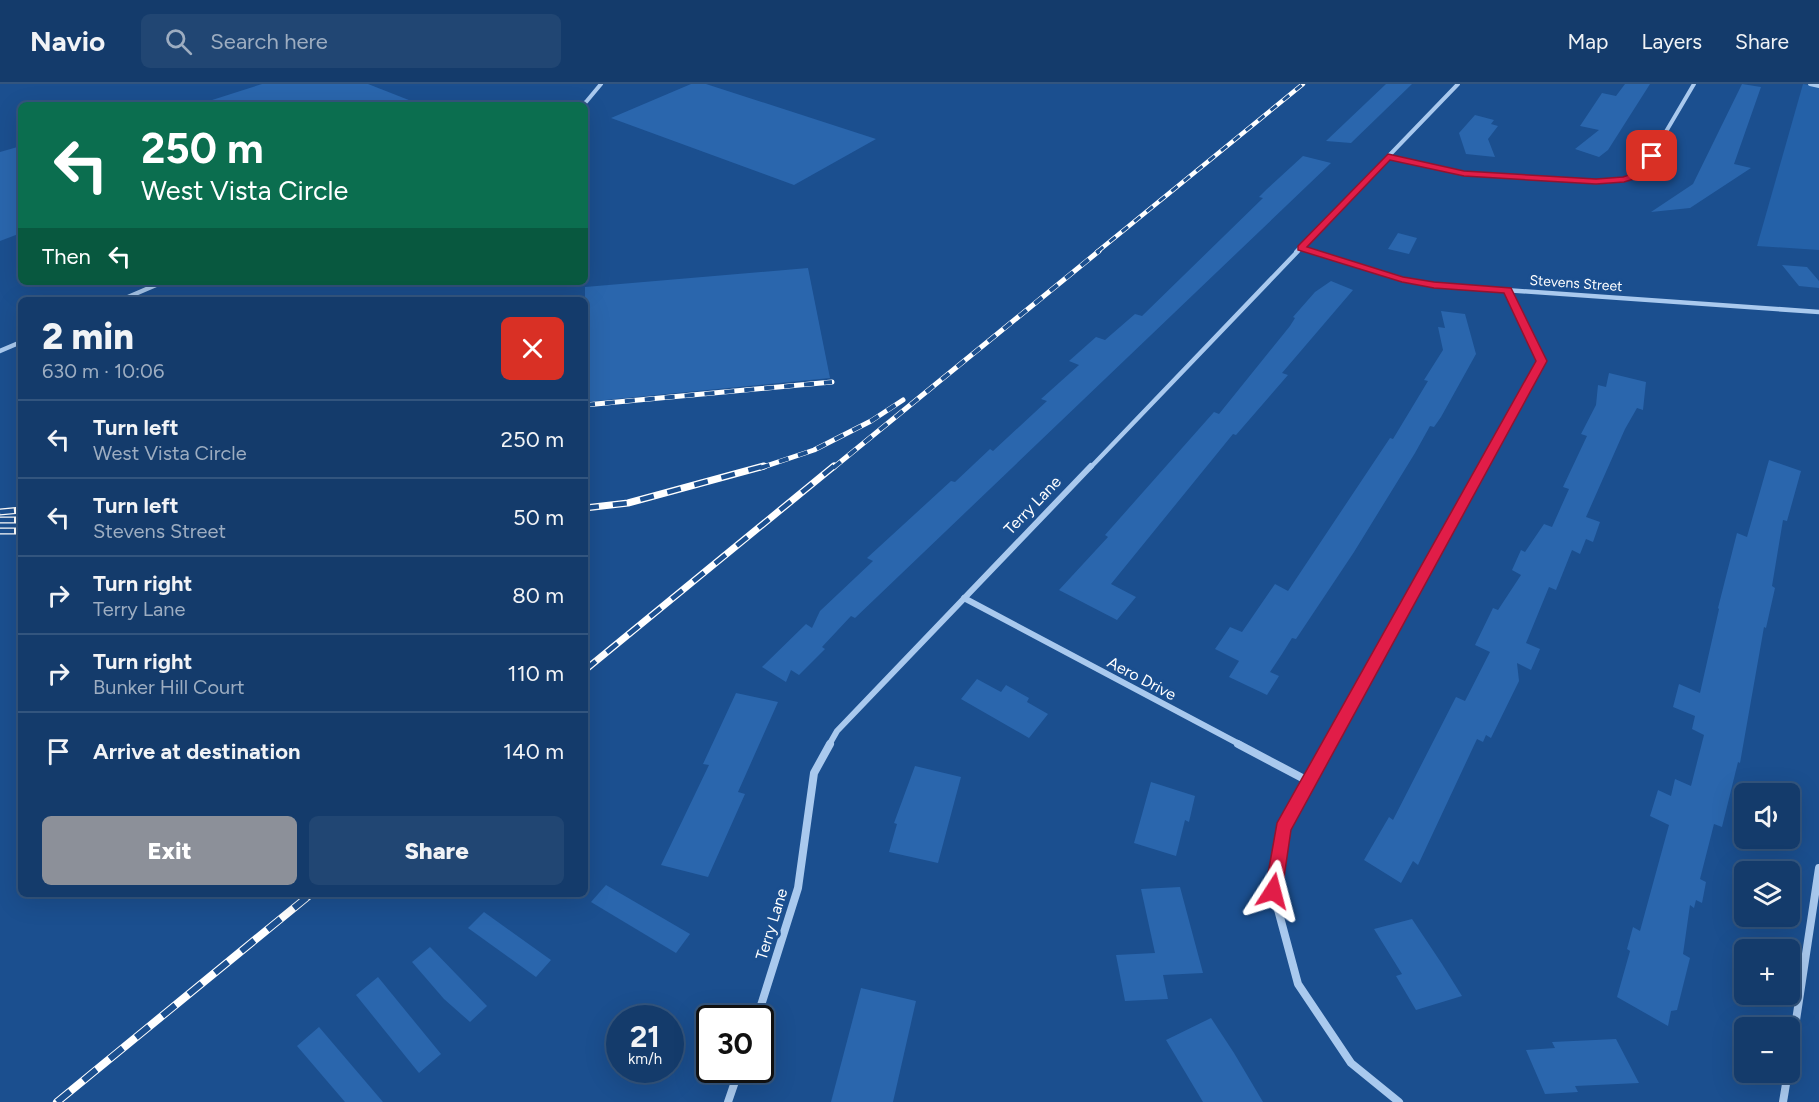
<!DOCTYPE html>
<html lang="en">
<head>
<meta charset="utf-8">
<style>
	:root { --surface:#143b6b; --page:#214673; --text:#f1f3f6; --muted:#9dadc1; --line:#33557e; --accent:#8c9099 }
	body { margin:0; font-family:Figtree,sans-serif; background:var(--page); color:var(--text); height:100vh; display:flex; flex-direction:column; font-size:22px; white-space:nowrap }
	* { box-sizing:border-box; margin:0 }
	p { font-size:20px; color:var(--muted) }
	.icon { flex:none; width:33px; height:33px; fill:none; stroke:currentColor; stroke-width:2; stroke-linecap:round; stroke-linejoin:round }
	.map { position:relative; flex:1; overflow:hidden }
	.sheet { position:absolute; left:18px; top:213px; width:570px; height:600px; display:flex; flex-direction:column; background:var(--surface); border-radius:9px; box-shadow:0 6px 24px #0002,0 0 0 2px var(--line) }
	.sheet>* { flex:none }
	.hud { position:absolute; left:18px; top:18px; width:570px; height:183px; border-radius:9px; box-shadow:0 6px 24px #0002,0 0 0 2px var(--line); background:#0b6e4f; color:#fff; overflow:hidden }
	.fabs { position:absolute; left:1734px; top:699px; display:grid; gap:12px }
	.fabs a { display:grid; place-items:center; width:66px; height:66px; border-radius:9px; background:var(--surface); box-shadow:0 6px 24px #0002,0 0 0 2px var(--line); font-size:30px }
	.speed { position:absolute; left:606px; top:921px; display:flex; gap:12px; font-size:30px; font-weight:700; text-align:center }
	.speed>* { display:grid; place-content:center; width:78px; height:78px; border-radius:50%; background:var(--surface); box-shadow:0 6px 24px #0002,0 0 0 2px var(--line); line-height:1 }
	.speed small { font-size:15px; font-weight:400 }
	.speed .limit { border:3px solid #111; border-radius:9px; background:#fff; color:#111 }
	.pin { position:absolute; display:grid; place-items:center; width:51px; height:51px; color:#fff; margin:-26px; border-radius:12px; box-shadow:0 3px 9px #0006 }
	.me { position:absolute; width:66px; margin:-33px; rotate:9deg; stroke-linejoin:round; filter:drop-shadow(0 0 4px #0008) }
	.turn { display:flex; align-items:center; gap:21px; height:126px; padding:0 24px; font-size:27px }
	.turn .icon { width:78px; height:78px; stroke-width:2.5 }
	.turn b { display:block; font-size:42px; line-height:51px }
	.then { display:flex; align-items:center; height:57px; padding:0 24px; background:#0003; gap:12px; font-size:22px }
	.round { display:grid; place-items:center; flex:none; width:63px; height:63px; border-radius:9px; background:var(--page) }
	.headline { display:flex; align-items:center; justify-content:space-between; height:102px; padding:0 24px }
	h1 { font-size:36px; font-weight:800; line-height:45px }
	.action { display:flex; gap:12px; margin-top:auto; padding:12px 24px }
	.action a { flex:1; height:69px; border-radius:9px; background:var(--accent); color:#fff; font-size:24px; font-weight:800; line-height:69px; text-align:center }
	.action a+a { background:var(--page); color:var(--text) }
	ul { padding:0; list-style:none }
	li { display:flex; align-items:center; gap:18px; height:78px; padding:0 24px; border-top:2px solid var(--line) }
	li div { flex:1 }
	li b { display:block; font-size:22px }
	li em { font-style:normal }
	header { display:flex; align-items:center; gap:36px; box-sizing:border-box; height:84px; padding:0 30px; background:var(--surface); border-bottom:2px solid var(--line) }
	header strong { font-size:28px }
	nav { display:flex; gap:33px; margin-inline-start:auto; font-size:21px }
	.search { width:420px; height:54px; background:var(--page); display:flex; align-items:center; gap:15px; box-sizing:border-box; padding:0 21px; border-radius:9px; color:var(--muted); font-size:22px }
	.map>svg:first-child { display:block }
	.green { fill:#2461a8 }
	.building { fill:#2a66ad }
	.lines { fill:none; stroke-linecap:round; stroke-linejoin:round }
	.minor-far3 { stroke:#a9c9ee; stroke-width:4 }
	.minor-far2 { stroke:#a9c9ee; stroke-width:4.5 }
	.minor-far1 { stroke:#a9c9ee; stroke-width:6 }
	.minor { stroke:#a9c9ee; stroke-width:8 }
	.rail-far3-casing { stroke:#fff; stroke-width:4.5 }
	.rail-far2-casing { stroke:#fff; stroke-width:5 }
	.rail-far1-casing { stroke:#fff; stroke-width:7 }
	.rail-casing { stroke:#fff; stroke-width:8 }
	.rail-far3 { stroke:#1b4f8f; stroke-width:3; stroke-dasharray:8; stroke-linecap:butt }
	.rail-far2 { stroke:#1b4f8f; stroke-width:4; stroke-dasharray:10; stroke-linecap:butt }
	.rail-far1 { stroke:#1b4f8f; stroke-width:4.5; stroke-dasharray:14; stroke-linecap:butt }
	.rail { stroke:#1b4f8f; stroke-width:6; stroke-dasharray:17; stroke-linecap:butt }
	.route { fill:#e11d48; stroke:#92132f; stroke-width:1.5 }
	.labels { text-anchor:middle; stroke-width:6; stroke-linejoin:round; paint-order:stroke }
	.far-street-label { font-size:14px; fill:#fff; stroke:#1b4f8f }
	.street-label { font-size:16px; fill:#fff; stroke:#1b4f8f }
</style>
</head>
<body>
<header>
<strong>Navio</strong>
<div class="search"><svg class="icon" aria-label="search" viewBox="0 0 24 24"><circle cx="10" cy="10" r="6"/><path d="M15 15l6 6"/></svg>Search here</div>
<nav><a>Map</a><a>Layers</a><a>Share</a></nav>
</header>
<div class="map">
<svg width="1819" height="1018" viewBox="0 0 1819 1018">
	<rect width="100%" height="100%" fill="#1b4f8f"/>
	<path class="green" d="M1803,0L1819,2V166L1757,162Z"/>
	<g class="building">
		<path d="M262,0H368L419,20L210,21L209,17Z"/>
		<path d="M691,0H706L876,55L794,101L611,34Z"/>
		<path d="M1386,0H1412L1351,59L1326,57Z"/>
		<path d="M1625,0H1650L1608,66L1599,73L1575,65L1599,46L1580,42L1602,9L1616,12Z"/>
		<path d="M1742,0L1761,3L1734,80L1751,84L1690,124L1651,128L1693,100Z"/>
		<path d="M1475,31L1494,36L1491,40L1498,42L1488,55L1495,73L1466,70L1459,49Z"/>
		<path d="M21,62V149L0,157V68Z"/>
		<path d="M1303,72L1331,79L855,534L851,532L822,563L825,565L799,591L791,586L786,598L762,583L806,540L812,544L820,527L873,477L867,474L951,397L955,398L990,365L993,367L1047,317L1041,315L1079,281L1069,277L1096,253L1105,256L1135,230L1142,232L1263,114L1259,113L1267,105Z"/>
		<path d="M1398,149L1417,154L1409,170L1388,165Z"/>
		<path d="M1782,181L1807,183L1819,197V204L1799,202Z"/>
		<path d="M808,184L830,294L585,318V203Z"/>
		<path d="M1331,197L1353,206L1282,289L1288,291L1236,351L1233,350L1111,500L1136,513L1117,536L1059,506L1108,453L1105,451L1214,328L1219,330L1290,242L1295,234L1293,233L1315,208Z"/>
		<path d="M1441,227L1465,230L1476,270L1441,333L1434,343L1430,342L1415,369L1354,468L1296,555L1292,554L1282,570L1270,588L1279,592L1267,611L1229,593L1239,577L1215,565L1230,543L1242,548L1275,500L1288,507L1390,354L1393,355L1428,297L1424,296L1443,266L1438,243L1445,244Z"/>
		<path d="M1609,289L1646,298L1645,307L1643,326L1637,324L1625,345L1586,433L1600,438L1593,458L1586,455L1580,470L1572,466L1556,506L1549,503L1526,559L1540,565L1531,586L1517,579L1519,597L1491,654L1486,651L1483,658L1477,655L1418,781L1413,777L1401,799L1364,776L1389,733L1393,736L1456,613L1465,617L1490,568L1475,561L1493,524L1498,526L1521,491L1512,486L1521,466L1525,468L1544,440L1552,443L1569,405L1563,403L1587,352L1581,350L1596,321L1598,301L1606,303Z"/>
		<path d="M1769,376L1801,387L1787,437L1783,436L1772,502L1775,504L1766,544L1764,543L1740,679L1738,678L1722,743L1714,740L1700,795L1706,798L1702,819L1696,816L1694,824L1690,821L1683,870L1690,874L1677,926L1671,927L1668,942L1617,913L1630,867L1627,865L1633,843L1640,847L1669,741L1650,732L1658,706L1671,712L1675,695L1691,702L1704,651L1692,645L1695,632L1673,623L1679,600L1700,609L1719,525L1718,524L1737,449L1747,453Z"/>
		<path d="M977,595L1001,608L1006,601L1029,614L1027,618L1048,630L1029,654L961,615Z"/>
		<path d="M736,609L778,618L738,708L745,710L708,793L661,781L709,681L703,680Z"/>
		<path d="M915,682L961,693L938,779L889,768L897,740L894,739Z"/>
		<path d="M1151,698L1195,712L1189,738L1185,736L1176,772L1134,759Z"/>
		<path d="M606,801L690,850L676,869L591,818Z"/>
		<path d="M1180,803L1203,889L1163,891L1168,915L1125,917L1116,871L1155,869L1141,805Z"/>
		<path d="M484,828L551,876L536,893L468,844Z"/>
		<path d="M1412,835L1442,880L1462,912L1416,926L1396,892L1402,890L1374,845Z"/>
		<path d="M430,863L487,922L470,938L444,915L412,878Z"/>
		<path d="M378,893L441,970L419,989L356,911Z"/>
		<path d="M861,904L916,917L893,1018H831Z"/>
		<path d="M1211,934L1234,969L1263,1018H1203L1166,956Z"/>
		<path d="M319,943L383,1018H345L297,962Z"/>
		<path d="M1616,955L1639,999L1575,1002L1578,1008L1545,1010L1526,966L1555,964L1552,958Z"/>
	</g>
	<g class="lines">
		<g class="minor-far3">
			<path d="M1810,0L1819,2"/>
			<path d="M580,21L586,18L601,0"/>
			<path d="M1388,73L1464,89L1596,98L1624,96L1641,90L1694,0"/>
			<path d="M1301,164L1315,168"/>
			<path d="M1296,168L1458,0"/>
		</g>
		<g class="minor-far2">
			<path d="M1310,167L1402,195L1434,201L1819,228"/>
			<path d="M121,216L163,198"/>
			<path d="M0,267L21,258"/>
			<path d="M1090,384L1298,167"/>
			<path d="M1483,384L1542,277L1507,206"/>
		</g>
		<g class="minor-far1">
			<path d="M964,514L1241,661"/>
			<path d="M829,661L837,647L1091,382"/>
			<path d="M1329,661L1484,382"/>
		</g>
		<g class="minor">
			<path d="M1238,660L1308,697"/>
			<path d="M1330,660L1283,744L1273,807L1298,900L1351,979L1399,1018"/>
			<path d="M757,934L798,804L814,689L830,660"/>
			<path d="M1790,976L1819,784"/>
			<path d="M728,1018L739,986"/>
			<path d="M1783,1018L1788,988"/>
		</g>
		<g class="rail-far3-casing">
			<path id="rail-far3" d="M1097,168L1303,0"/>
		</g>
		<g class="rail-far2-casing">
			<g id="rail-far2">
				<path d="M585,321L832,298"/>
				<path d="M760,384L814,366L871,337L903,316"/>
				<path d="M833,384L1099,167"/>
			</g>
		</g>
		<g class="rail-far1-casing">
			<g id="rail-far1">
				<path d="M585,424L628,419L764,382"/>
				<path d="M0,428L21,426"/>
				<path d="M0,436H21"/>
				<path d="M0,447H21"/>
				<path d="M585,586L834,382"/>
			</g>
		</g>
		<g class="rail-casing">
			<path id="rail" d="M57,1018L311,810"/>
		</g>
		<use href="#rail-far3" class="rail-far3"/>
		<use href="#rail-far2" class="rail-far2"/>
		<use href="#rail-far1" class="rail-far1"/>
		<use href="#rail" class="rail"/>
	</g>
	<path class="route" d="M1388,70L1464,87L1596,95L1623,93L1638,88L1649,70L1656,72L1644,92L1624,98L1596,100L1464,92L1390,76L1307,163L1403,193L1434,198L1511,204L1547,277L1291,746L1282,807L1279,813L1273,815L1267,813L1265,807L1277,739L1536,277L1504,209L1434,204L1402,198L1298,166V162Z"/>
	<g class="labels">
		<g class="far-street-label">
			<text transform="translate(1576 199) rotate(4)" y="5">Stevens Street</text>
		</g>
		<g class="street-label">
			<text transform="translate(1032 421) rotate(-46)" y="6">Terry Lane</text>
			<text transform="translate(1142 594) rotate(28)" y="6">Aero Drive</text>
			<text transform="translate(771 840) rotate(-73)" y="6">Terry Lane</text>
		</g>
	</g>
</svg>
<div class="fabs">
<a><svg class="icon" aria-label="sound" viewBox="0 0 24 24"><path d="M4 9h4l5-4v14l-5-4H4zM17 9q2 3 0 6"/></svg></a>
<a><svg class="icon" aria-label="layers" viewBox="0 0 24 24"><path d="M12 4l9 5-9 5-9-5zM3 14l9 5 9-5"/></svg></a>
<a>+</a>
<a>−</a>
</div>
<div class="speed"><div>21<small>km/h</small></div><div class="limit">30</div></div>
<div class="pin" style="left:1652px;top:72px;background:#d93025"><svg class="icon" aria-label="arrive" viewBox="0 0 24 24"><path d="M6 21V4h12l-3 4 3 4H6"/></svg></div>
<svg class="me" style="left:1273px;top:807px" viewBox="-20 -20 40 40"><path d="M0-17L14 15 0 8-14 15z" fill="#e11d48" stroke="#fff" stroke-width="4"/></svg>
<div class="hud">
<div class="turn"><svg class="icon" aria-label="left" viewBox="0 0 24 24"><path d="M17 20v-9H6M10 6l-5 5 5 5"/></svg><div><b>250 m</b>West Vista Circle</div></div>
<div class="then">Then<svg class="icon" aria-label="left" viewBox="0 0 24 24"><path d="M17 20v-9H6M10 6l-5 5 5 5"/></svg></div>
</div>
<section class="sheet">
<div class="headline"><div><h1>2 min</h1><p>630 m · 10:06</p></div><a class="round" style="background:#d93025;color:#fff"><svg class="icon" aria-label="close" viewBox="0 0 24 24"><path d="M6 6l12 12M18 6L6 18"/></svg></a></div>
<ul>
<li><svg class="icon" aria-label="left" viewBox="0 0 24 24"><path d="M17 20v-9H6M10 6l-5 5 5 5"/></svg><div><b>Turn left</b><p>West Vista Circle</p></div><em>250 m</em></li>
<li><svg class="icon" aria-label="left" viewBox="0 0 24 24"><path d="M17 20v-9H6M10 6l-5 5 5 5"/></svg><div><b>Turn left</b><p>Stevens Street</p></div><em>50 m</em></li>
<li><svg class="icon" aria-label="right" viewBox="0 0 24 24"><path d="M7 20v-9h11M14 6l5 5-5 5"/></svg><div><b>Turn right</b><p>Terry Lane</p></div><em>80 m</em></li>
<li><svg class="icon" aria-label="right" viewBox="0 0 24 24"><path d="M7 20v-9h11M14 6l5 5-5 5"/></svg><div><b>Turn right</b><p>Bunker Hill Court</p></div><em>110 m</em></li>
<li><svg class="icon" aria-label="arrive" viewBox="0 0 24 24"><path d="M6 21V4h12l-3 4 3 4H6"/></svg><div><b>Arrive at destination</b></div><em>140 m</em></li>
</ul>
<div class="action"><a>Exit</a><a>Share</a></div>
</section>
</div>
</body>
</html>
